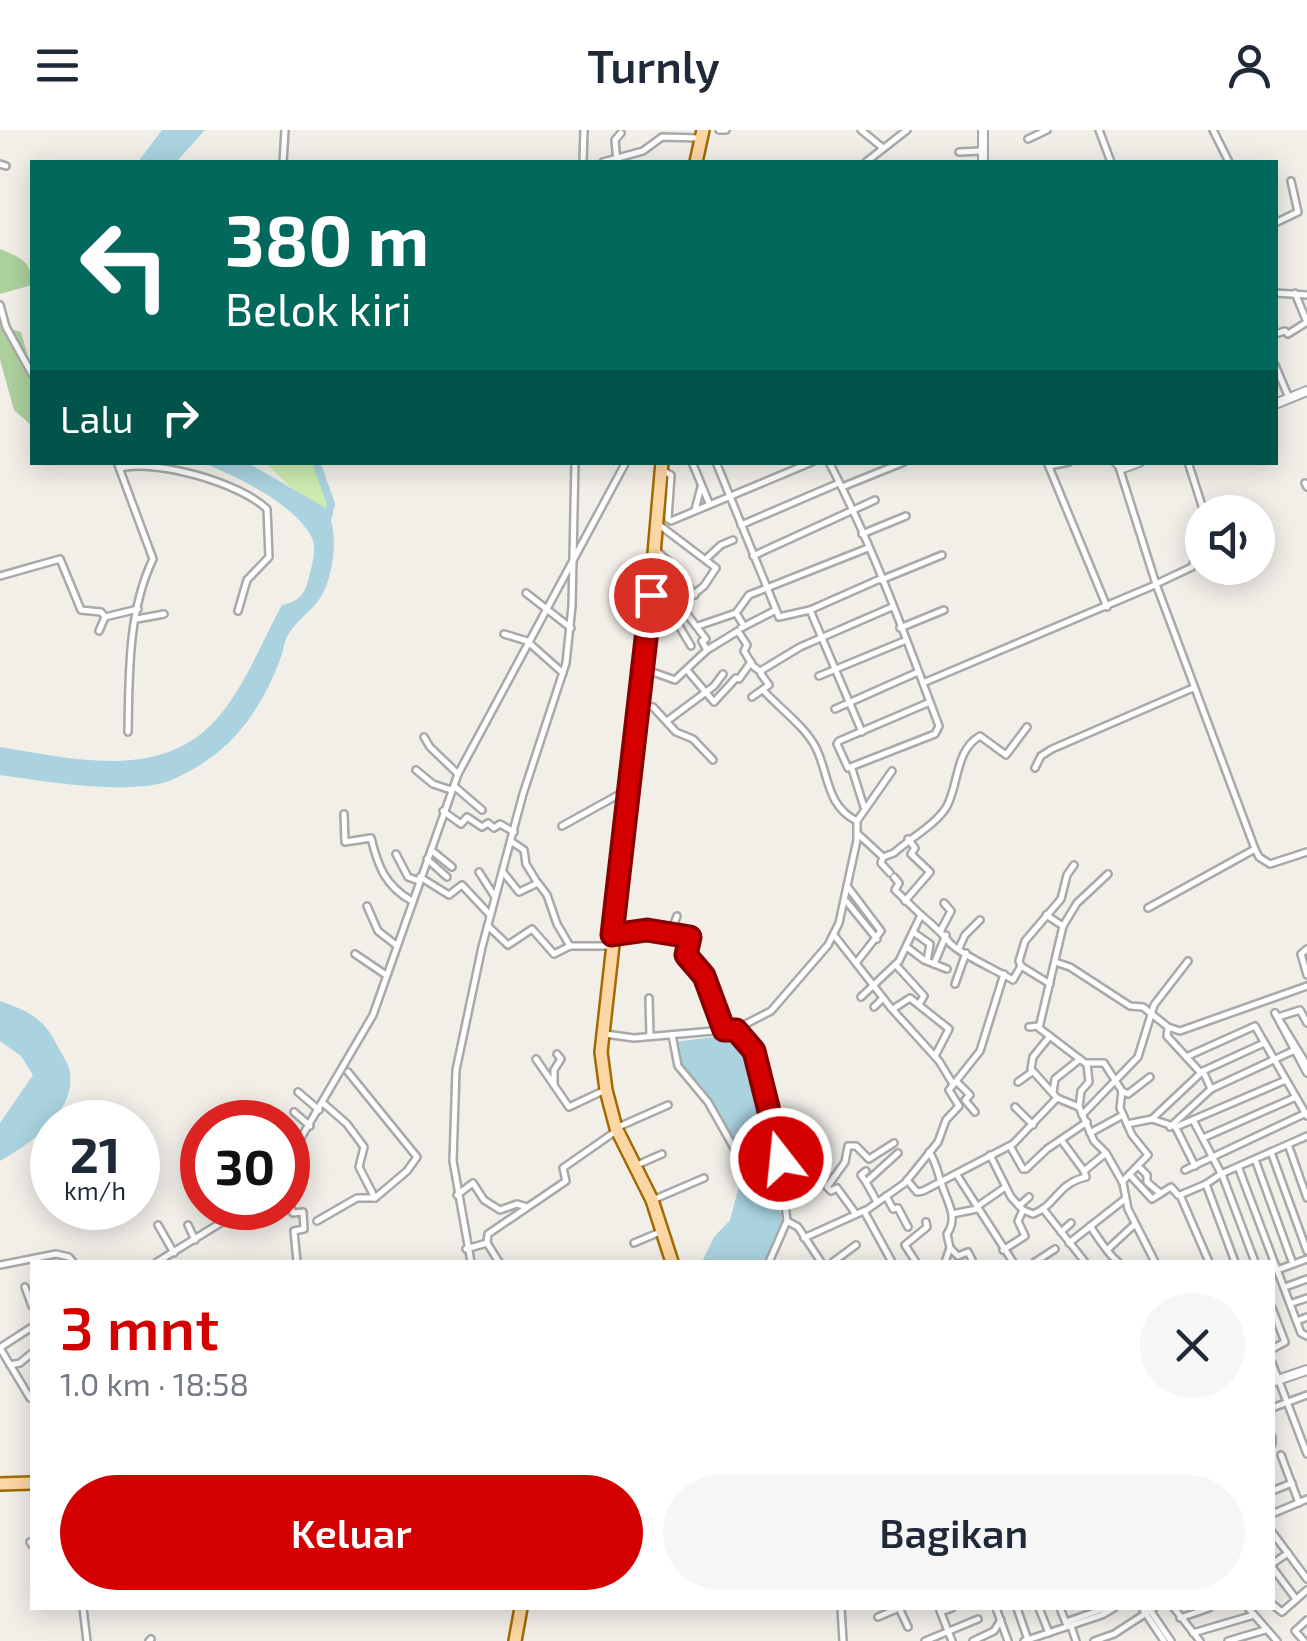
<!DOCTYPE html>
<html lang="id">
<head>
<meta charset="utf-8">
<style>
	:root { --surface:#fff; --page:#f6f6f7; --text:#1f2937; --muted:#747a83; --accent:#d40000 }
	body { margin:0; font-family:"Exo 2",sans-serif; background:var(--page); color:var(--text); height:100vh; display:flex; flex-direction:column; font-size:38px; white-space:nowrap }
	* { box-sizing:border-box; margin:0 }
	p { font-size:32px; color:var(--muted) }
	.icon { flex:none; width:55px; height:55px; fill:none; stroke:currentColor; stroke-width:2; stroke-linecap:round; stroke-linejoin:round }
	.map { position:relative; flex:1; overflow:hidden }
	.panel { position:absolute; left:30px; top:1130px; width:1245px; height:350px; display:flex; flex-direction:column; background:var(--surface); border-radius:0px; box-shadow:0 5px 25px #0003 }
	.panel>* { flex:none }
	.banner { position:absolute; left:30px; top:30px; width:1248px; height:305px; border-radius:0px; box-shadow:0 5px 25px #0003; background:#00695c; color:#fff; overflow:hidden }
	.tools { position:absolute; left:1185px; top:365px; display:grid; gap:20px }
	.tools a { display:grid; place-items:center; width:90px; height:90px; border-radius:50%; background:var(--surface); box-shadow:0 5px 25px #0003; font-size:50px }
	.speed { position:absolute; left:30px; top:970px; display:flex; gap:20px; font-size:50px; font-weight:700; text-align:center }
	.speed>* { display:grid; place-content:center; width:130px; height:130px; border-radius:50%; background:var(--surface); box-shadow:0 5px 25px #0003; line-height:1 }
	.speed small { font-size:25px; font-weight:400 }
	.speed .limit { border:15px solid #d22; background:#fff; color:#111 }
	.pin { position:absolute; display:grid; place-items:center; width:85px; height:85px; color:#fff; margin:-42px; border:5px solid #fff; border-radius:50%; box-shadow:0 2px 10px #0007 }
	.me { position:absolute; width:110px; margin:-55px; rotate:344deg; stroke-linejoin:round; filter:drop-shadow(0 0 8px #0008) }
	.turn { display:flex; align-items:center; gap:35px; height:210px; padding:0 30px; font-size:45px }
	.turn .icon { width:130px; height:130px; stroke-width:2.5 }
	.turn b { display:block; font-size:70px; line-height:85px }
	.then { display:flex; align-items:center; height:95px; padding:0 30px; background:#0003; gap:20px; font-size:38px }
	.round { display:grid; place-items:center; flex:none; width:105px; height:105px; border-radius:52px; background:var(--page) }
	.overview { display:flex; align-items:center; justify-content:space-between; height:170px; padding:0 30px }
	h1 { font-size:60px; font-weight:600; line-height:75px; color:var(--accent) }
	.primary-button { display:flex; gap:20px; margin-top:auto; padding:20px 30px }
	.primary-button a { flex:1; height:115px; border-radius:60px; background:var(--accent); color:#fff; font-size:40px; font-weight:600; line-height:115px; text-align:center }
	.primary-button a+a { background:var(--page); color:var(--text) }
	header { display:flex; justify-content:space-between; align-items:center; height:130px; padding:0 30px; background:var(--surface); font-size:45px; font-weight:600 }
	.map>svg:first-child { display:block }
	.grass { fill:#cdebb0 }
	.forest { fill:#add19e }
	.water { fill:#aad3df }
	.lines { fill:none; stroke-linecap:round; stroke-linejoin:round }
	.river { stroke:#aad3df; stroke-width:8 }
	.minor-casing { stroke:#a9a9a9; stroke-width:10 }
	.tertiary-casing { stroke:#a9a9a9; stroke-width:12 }
	.primary-casing { stroke:#a06b00; stroke-width:16 }
	.minor { stroke:#fff; stroke-width:5 }
	.tertiary { stroke:#fff; stroke-width:8 }
	.primary { stroke:#fcd6a4; stroke-width:11 }
	.route-casing { stroke:#8a0000; stroke-width:25 }
	.route { stroke:#d40000; stroke-width:18 }
</style>
</head>
<body>
<header><svg class="icon" aria-label="menu" viewBox="0 0 24 24"><path d="M4 6h16M4 12h16M4 18h16"/></svg>Turnly<svg class="icon" aria-label="person" viewBox="0 0 24 24"><circle cx="12" cy="8" r="4"/><path d="M4 21q1-7 8-7t8 7"/></svg></header>
<div class="map">
<svg width="1307" height="1511" viewBox="0 0 1307 1511">
	<rect width="100%" height="100%" fill="#f2efe9"/>
	<path class="grass" d="M266,333H316L331,374L329,382L289,356Z"/>
	<g class="forest">
		<path d="M0,119C20,127 33,132 32,155L0,164Z"/>
		<path d="M0,196L21,202L32,241V296L14,280L0,230Z"/>
	</g>
	<g class="water">
		<path d="M162,0H205L176,32H138Z"/>
		<path d="M203,333H248L324,377C341,397 334,451 318,471C309,483 296,491 288,505C284,511 284,519 281,527C260,583 231,623 174,649C136,667 42,651 0,645V617C69,628 156,651 212,594C243,562 261,513 282,475C301,471 306,462 310,443C313,432 317,416 311,406C293,373 236,346 203,333Z"/>
		<path d="M0,871C30,882 44,888 58,917C61,923 67,931 69,938C79,980 32,1013 0,1031V993L33,945L21,926L0,911Z"/>
		<path d="M727,905L751,929L757,940L766,987L777,1020V1062L782,1091L765,1132H702L714,1107L730,1090L743,1041L740,1024L717,983L699,956L678,932L675,912Z"/>
	</g>
	<g class="lines">
		<path class="river" d="M316,332L331,374L327,390"/>
		<g class="minor-casing">
			<g id="minor">
				<path d="M719,0H726"/>
				<path d="M861,0L883,18"/>
				<path d="M1099,0L1111,32"/>
				<path d="M1213,0L1229,32"/>
				<path d="M1028,9L1047,0"/>
				<path d="M959,22L981,21"/>
				<path d="M283,32L285,0"/>
				<path d="M583,32L584,0"/>
				<path d="M603,32L643,21L662,7L699,8"/>
				<path d="M617,32L615,10L621,3"/>
				<path d="M866,32L907,0"/>
				<path d="M0,34L6,36"/>
				<path d="M1275,93L1298,82L1291,51"/>
				<path d="M1275,163L1307,165"/>
				<path d="M0,175L6,197L32,244"/>
				<path d="M1275,204L1285,201L1288,204L1307,192L1295,163"/>
				<path d="M1275,235L1289,268"/>
				<path d="M117,332L153,429C128,481 129,544 128,602"/>
				<path d="M692,332L709,373"/>
				<path d="M716,332L779,487L810,480L880,449"/>
				<path d="M829,332C873,416 906,508 939,596L935,604L848,638L837,614L839,611L930,572"/>
				<path d="M1047,332L1107,477"/>
				<path d="M1188,332L1204,382"/>
				<path d="M1049,336L1069,332"/>
				<path d="M1119,337L1156,454L1255,719L1259,727L1270,734L1307,722"/>
				<path d="M120,338C157,329 240,353 267,379L269,427L247,450L238,481"/>
				<path d="M662,340L671,345L668,389L671,391L812,332"/>
				<path d="M1305,353L1307,357"/>
				<path d="M842,357L904,332"/>
				<path d="M695,380L701,357"/>
				<path d="M658,394L716,438L704,456L680,475L706,509L702,511L707,520L738,501L747,515L744,521L753,536L761,542"/>
				<path d="M741,395L839,353"/>
				<path d="M862,404L906,386"/>
				<path d="M655,419L669,432L695,465"/>
				<path d="M753,426L875,370"/>
				<path d="M706,429L721,415L733,410"/>
				<path d="M0,446L60,429L81,480L101,482L105,487"/>
				<path d="M881,450L942,425"/>
				<path d="M1156,454L1192,437L1202,410"/>
				<path d="M526,463L571,498"/>
				<path d="M651,465L662,467V476"/>
				<path d="M653,476L680,475"/>
				<path d="M810,480L862,602"/>
				<path d="M736,483L749,465L868,418"/>
				<path d="M137,489L164,484"/>
				<path d="M648,493L678,494L691,516"/>
				<path d="M698,496L736,483L744,496"/>
				<path d="M741,498L774,481"/>
				<path d="M900,498L944,480"/>
				<path d="M99,501L105,487L138,479"/>
				<path d="M504,504L527,511L563,543"/>
				<path d="M647,540L675,550L707,520"/>
				<path d="M687,540L714,572L736,548L739,549L751,532"/>
				<path d="M819,546L904,511"/>
				<path d="M923,553L1155,455"/>
				<path d="M763,560C779,578 805,596 816,618C829,644 826,676 857,691"/>
				<path d="M752,567L769,555L761,544L762,540L800,517L892,477"/>
				<path d="M642,576L653,577L676,602L693,609L713,630"/>
				<path d="M835,579L918,542"/>
				<path d="M667,591L714,556L723,544"/>
				<path d="M424,607L430,617L458,644"/>
				<path d="M1035,638L1041,626L1052,619L1193,558"/>
				<path d="M852,639L864,677"/>
				<path d="M416,640L433,654L451,660"/>
				<path d="M454,656L482,680"/>
				<path d="M443,681L461,694L467,687L482,697L488,693L494,698L500,694L514,702"/>
				<path d="M344,684L345,712L371,708C378,736 385,756 412,771"/>
				<path d="M562,696L627,660"/>
				<path d="M858,704L883,727L894,723C909,709 937,694 947,676C959,654 955,620 980,606L1006,625L1027,597"/>
				<path d="M512,712L524,720L526,734L537,752"/>
				<path d="M431,720L452,737"/>
				<path d="M396,724L408,747L419,751"/>
				<path d="M883,727L881,733L890,743"/>
				<path d="M427,729L447,747"/>
				<path d="M479,742L495,767"/>
				<path d="M420,747L449,765L462,755L490,785"/>
				<path d="M894,747L899,753L895,760L921,785"/>
				<path d="M847,756L881,801L856,833"/>
				<path d="M905,771L930,742L911,724L915,718L908,709"/>
				<path d="M847,772L877,809"/>
				<path d="M367,776L378,801L396,815"/>
				<path d="M1148,778L1255,719"/>
				<path d="M1046,785L1063,796L1039,898L1085,933H1104L1122,961L1120,978L1132,1005L1148,1025L1122,1052"/>
				<path d="M488,796L508,815L532,799L554,824L570,816L557,794L547,765L538,753L519,762L503,742"/>
				<path d="M1063,796L1077,773L1108,744"/>
				<path d="M941,800L951,781L944,773"/>
				<path d="M671,802L677,786"/>
				<path d="M913,802L930,814L927,831"/>
				<path d="M615,805L647,800L690,807L686,825L704,845L725,900"/>
				<path d="M834,805L891,878L939,931L953,954"/>
				<path d="M570,816H611"/>
				<path d="M908,818L924,830L947,839"/>
				<path d="M959,818L965,805L980,790"/>
				<path d="M1307,819L1301,824L1307,845"/>
				<path d="M355,824L386,845"/>
				<path d="M1055,832L1070,837L1130,876L1143,877L1168,897L1180,901L1307,856"/>
				<path d="M934,834L946,805"/>
				<path d="M896,835L924,866L919,874"/>
				<path d="M1021,836L1019,831L1025,811L1061,769L1067,745L1074,735"/>
				<path d="M955,854L966,823"/>
				<path d="M861,867L899,831L921,785C933,795 941,802 950,813C958,823 1000,842 1013,850L1021,836L1050,854"/>
				<path d="M649,868L650,906"/>
				<path d="M874,877L883,868"/>
				<path d="M893,879L910,868L949,899L935,926"/>
				<path d="M1275,883L1307,943"/>
				<path d="M1275,883L1307,935"/>
				<path d="M1278,887L1300,880L1307,893"/>
				<path d="M1029,897L1039,896"/>
				<path d="M1168,898L1167,906L1200,942"/>
				<path d="M736,900L752,918L759,939L779,1020L787,1091"/>
				<path d="M605,904L634,908L736,899L771,881L828,815L839,793L857,710V691L892,641"/>
				<path d="M672,905L678,936L708,972L738,1025"/>
				<path d="M1050,906L1033,927L1031,939L1057,968L1079,977L1094,1011L1106,1023L1123,1053L1128,1079L1155,1132"/>
				<path d="M1186,927L1255,896L1307,986"/>
				<path d="M536,929L569,977L603,961"/>
				<path d="M1203,941L1211,959"/>
				<path d="M957,952L970,965L965,970L975,982"/>
				<path d="M1018,952L1032,942"/>
				<path d="M554,955V940L561,929L557,924"/>
				<path d="M1122,961L1128,964L1150,947"/>
				<path d="M298,962L319,980"/>
				<path d="M1053,962L1055,949L1080,929"/>
				<path d="M323,973L347,994L364,1017L359,1037L375,1068"/>
				<path d="M1015,977L1033,995"/>
				<path d="M1079,977L1081,961L1089,952L1087,934"/>
				<path d="M294,982L310,996"/>
				<path d="M1082,985L1138,927L1154,875L1188,831"/>
				<path d="M1152,989L1203,941L1264,913"/>
				<path d="M1193,990L1223,1047L1255,1132"/>
				<path d="M1127,994L1152,989L1176,997L1286,950"/>
				<path d="M1170,997L1211,959L1297,919"/>
				<path d="M616,998L668,975"/>
				<path d="M1176,998L1195,1036"/>
				<path d="M1090,1003L1123,985"/>
				<path d="M1203,1008L1296,967"/>
				<path d="M1062,1011L1084,1041"/>
				<path d="M1010,1016L1023,1039H1026L1047,1019L1087,992"/>
				<path d="M1289,1017L1307,1068"/>
				<path d="M929,1022C937,1033 937,1042 942,1055C947,1072 959,1087 947,1104L950,1118L945,1132"/>
				<path d="M1271,1022L1307,1121"/>
				<path d="M990,1025L1011,1067L1023,1080L1018,1091L1025,1106L1003,1120"/>
				<path d="M288,1030L373,885L458,644L626,332"/>
				<path d="M1256,1032L1293,1134"/>
				<path d="M637,1035L662,1024"/>
				<path d="M1138,1036L1147,1045V1052L1160,1063"/>
				<path d="M1239,1039L1301,1203L1307,1206"/>
				<path d="M1185,1040L1304,984"/>
				<path d="M866,1041L861,1045L866,1052"/>
				<path d="M957,1045L1013,1132"/>
				<path d="M1130,1045L1152,1069L1171,1057L1178,1065"/>
				<path d="M907,1050L917,1062L923,1061L1013,1014L1057,968"/>
				<path d="M1206,1054L1180,1065L1209,1132"/>
				<path d="M457,1065L473,1053L484,1070L500,1080L517,1074L527,1077"/>
				<path d="M886,1066L893,1079L898,1078L908,1097"/>
				<path d="M655,1069L704,1048"/>
				<path d="M785,1071L808,1056"/>
				<path d="M877,1072L866,1052L898,1023"/>
				<path d="M978,1076L1004,1058"/>
				<path d="M1019,1076L1029,1067"/>
				<path d="M280,1078L283,1081L291,1078L293,1083L303,1082L304,1099L294,1101L297,1132"/>
				<path d="M1023,1080L1033,1084C1057,1075 1056,1054 1086,1047L1084,1041L1106,1023"/>
				<path d="M1044,1080L1085,1132"/>
				<path d="M864,1081L892,1132"/>
				<path d="M856,1084L837,1058L831,1061L827,1057L845,1032L848,1016H856L869,1029L894,1013"/>
				<path d="M952,1084L977,1079"/>
				<path d="M317,1091L357,1068H375L407,1041L417,1027L348,942"/>
				<path d="M158,1095L174,1123"/>
				<path d="M188,1095L195,1110"/>
				<path d="M1090,1096C1099,1109 1108,1124 1118,1132"/>
				<path d="M1061,1102L1071,1093"/>
				<path d="M804,1108L868,1079L905,1053L938,1012L946,990L959,976L949,960L980,921L1004,844"/>
				<path d="M634,1113L660,1102"/>
				<path d="M1069,1113L1125,1069"/>
				<path d="M466,1119L487,1113"/>
				<path d="M951,1119L958,1126L968,1122L973,1132"/>
				<path d="M1107,1120L1135,1094"/>
				<path d="M157,1132L245,1078"/>
				<path d="M471,1132L453,1031L456,940L482,817L523,664L566,533L572,476L575,332"/>
				<path d="M499,1132L487,1113L488,1104L566,1051L563,1038L616,1001"/>
				<path d="M769,1132L787,1091L798,1097L821,1132"/>
				<path d="M833,1132L856,1115"/>
				<path d="M916,1132L905,1115L927,1097L926,1092"/>
				<path d="M1035,1132L1055,1119"/>
				<path d="M1235,1132L1206,1054L1221,1044L1307,1006"/>
				<path d="M0,1135L56,1124L69,1127L73,1132"/>
				<path d="M1277,1140L1307,1129"/>
				<path d="M25,1157L32,1176"/>
				<path d="M1285,1157L1307,1149"/>
				<path d="M1292,1173L1307,1168"/>
				<path d="M1272,1178L1285,1212L1272,1219"/>
				<path d="M1297,1191L1307,1187"/>
				<path d="M1,1217L32,1197"/>
				<path d="M0,1218L30,1268"/>
				<path d="M1272,1233L1307,1324"/>
				<path d="M10,1235L20,1233L32,1223"/>
				<path d="M1272,1278L1307,1265"/>
				<path d="M1272,1307V1314"/>
				<path d="M1281,1325L1299,1373"/>
				<path d="M1272,1361L1292,1353"/>
				<path d="M1272,1384L1307,1369"/>
				<path d="M1272,1402L1307,1449"/>
				<path d="M30,1412L32,1415"/>
				<path d="M1272,1434L1288,1423"/>
				<path d="M1272,1437L1296,1469"/>
				<path d="M1272,1474L1282,1482L1307,1460"/>
				<path d="M83,1478L87,1511"/>
				<path d="M841,1478L843,1511"/>
				<path d="M939,1478L952,1511"/>
				<path d="M996,1478L1008,1511"/>
				<path d="M1017,1478L1028,1510"/>
				<path d="M1039,1478L1049,1503"/>
				<path d="M1060,1478L1066,1493"/>
				<path d="M1142,1478L1164,1511"/>
				<path d="M1174,1478L1200,1511"/>
				<path d="M1248,1478L1277,1511"/>
				<path d="M1150,1480L1171,1511"/>
				<path d="M941,1482L952,1478"/>
				<path d="M878,1487L899,1478L908,1497"/>
				<path d="M1180,1488L1209,1478"/>
				<path d="M1066,1492L1106,1478"/>
				<path d="M1071,1496L1076,1511"/>
				<path d="M1193,1503L1254,1485"/>
				<path d="M149,1511L151,1509"/>
				<path d="M925,1511L978,1489"/>
				<path d="M973,1511L994,1501L1001,1490"/>
				<path d="M1024,1511L1102,1485L1114,1478"/>
				<path d="M1094,1511L1114,1504L1154,1478"/>
				<path d="M1228,1511L1265,1500"/>
				<path d="M1304,1511L1295,1501L1307,1490"/>
			</g>
		</g>
		<g class="tertiary-casing">
			<g id="tertiary">
				<path d="M983,0V32"/>
				<path d="M1275,274L1307,261"/>
				<path d="M1116,332L1123,338L1139,332"/>
				<path d="M1272,1252L1307,1240"/>
			</g>
		</g>
		<g class="primary-casing">
			<g id="primary">
				<path d="M696,32L703,0"/>
				<path d="M662,332L644,538L601,922L606,960L616,998L652,1070L672,1132"/>
				<path d="M0,1354L32,1353"/>
				<path d="M515,1511L521,1478"/>
			</g>
		</g>
		<use href="#minor" class="minor"/>
		<use href="#tertiary" class="tertiary"/>
		<use href="#primary" class="primary"/>
	</g>
	<g class="lines">
		<g class="route-casing">
			<path id="route" d="M651,465L612,805L647,800L690,807L686,825L704,846L724,900H736L754,921L781,1029"/>
		</g>
		<use href="#route" class="route"/>
	</g>
</svg>
<div class="tools">
<a><svg class="icon" aria-label="sound" viewBox="0 0 24 24"><path d="M4 9h4l5-4v14l-5-4H4zM17 9q2 3 0 6"/></svg></a>
</div>
<div class="speed"><div>21<small>km/h</small></div><div class="limit">30</div></div>
<div class="pin" style="left:651px;top:465px;background:#d93025"><svg class="icon" aria-label="arrive" viewBox="0 0 24 24"><path d="M6 21V4h12l-3 4 3 4H6"/></svg></div>
<svg class="me" style="left:781px;top:1029px" viewBox="-20 -20 40 40"><circle r="17" fill="#d40000" stroke="#fff" stroke-width="3"/><path d="M0-11L8 9 0 5-8 9z" fill="#fff"/></svg>
<div class="banner">
<div class="turn"><svg class="icon" aria-label="left" viewBox="0 0 24 24"><path d="M17 20v-9H6M10 6l-5 5 5 5"/></svg><div><b>380 m</b>Belok kiri</div></div>
<div class="then">Lalu<svg class="icon" aria-label="right" viewBox="0 0 24 24"><path d="M7 20v-9h11M14 6l5 5-5 5"/></svg></div>
</div>
<section class="panel">
<div class="overview"><div><h1>3 mnt</h1><p>1.0 km · 18:58</p></div><a class="round"><svg class="icon" aria-label="close" viewBox="0 0 24 24"><path d="M6 6l12 12M18 6L6 18"/></svg></a></div>
<div class="primary-button"><a>Keluar</a><a>Bagikan</a></div>
</section>
</div>
</body>
</html>
